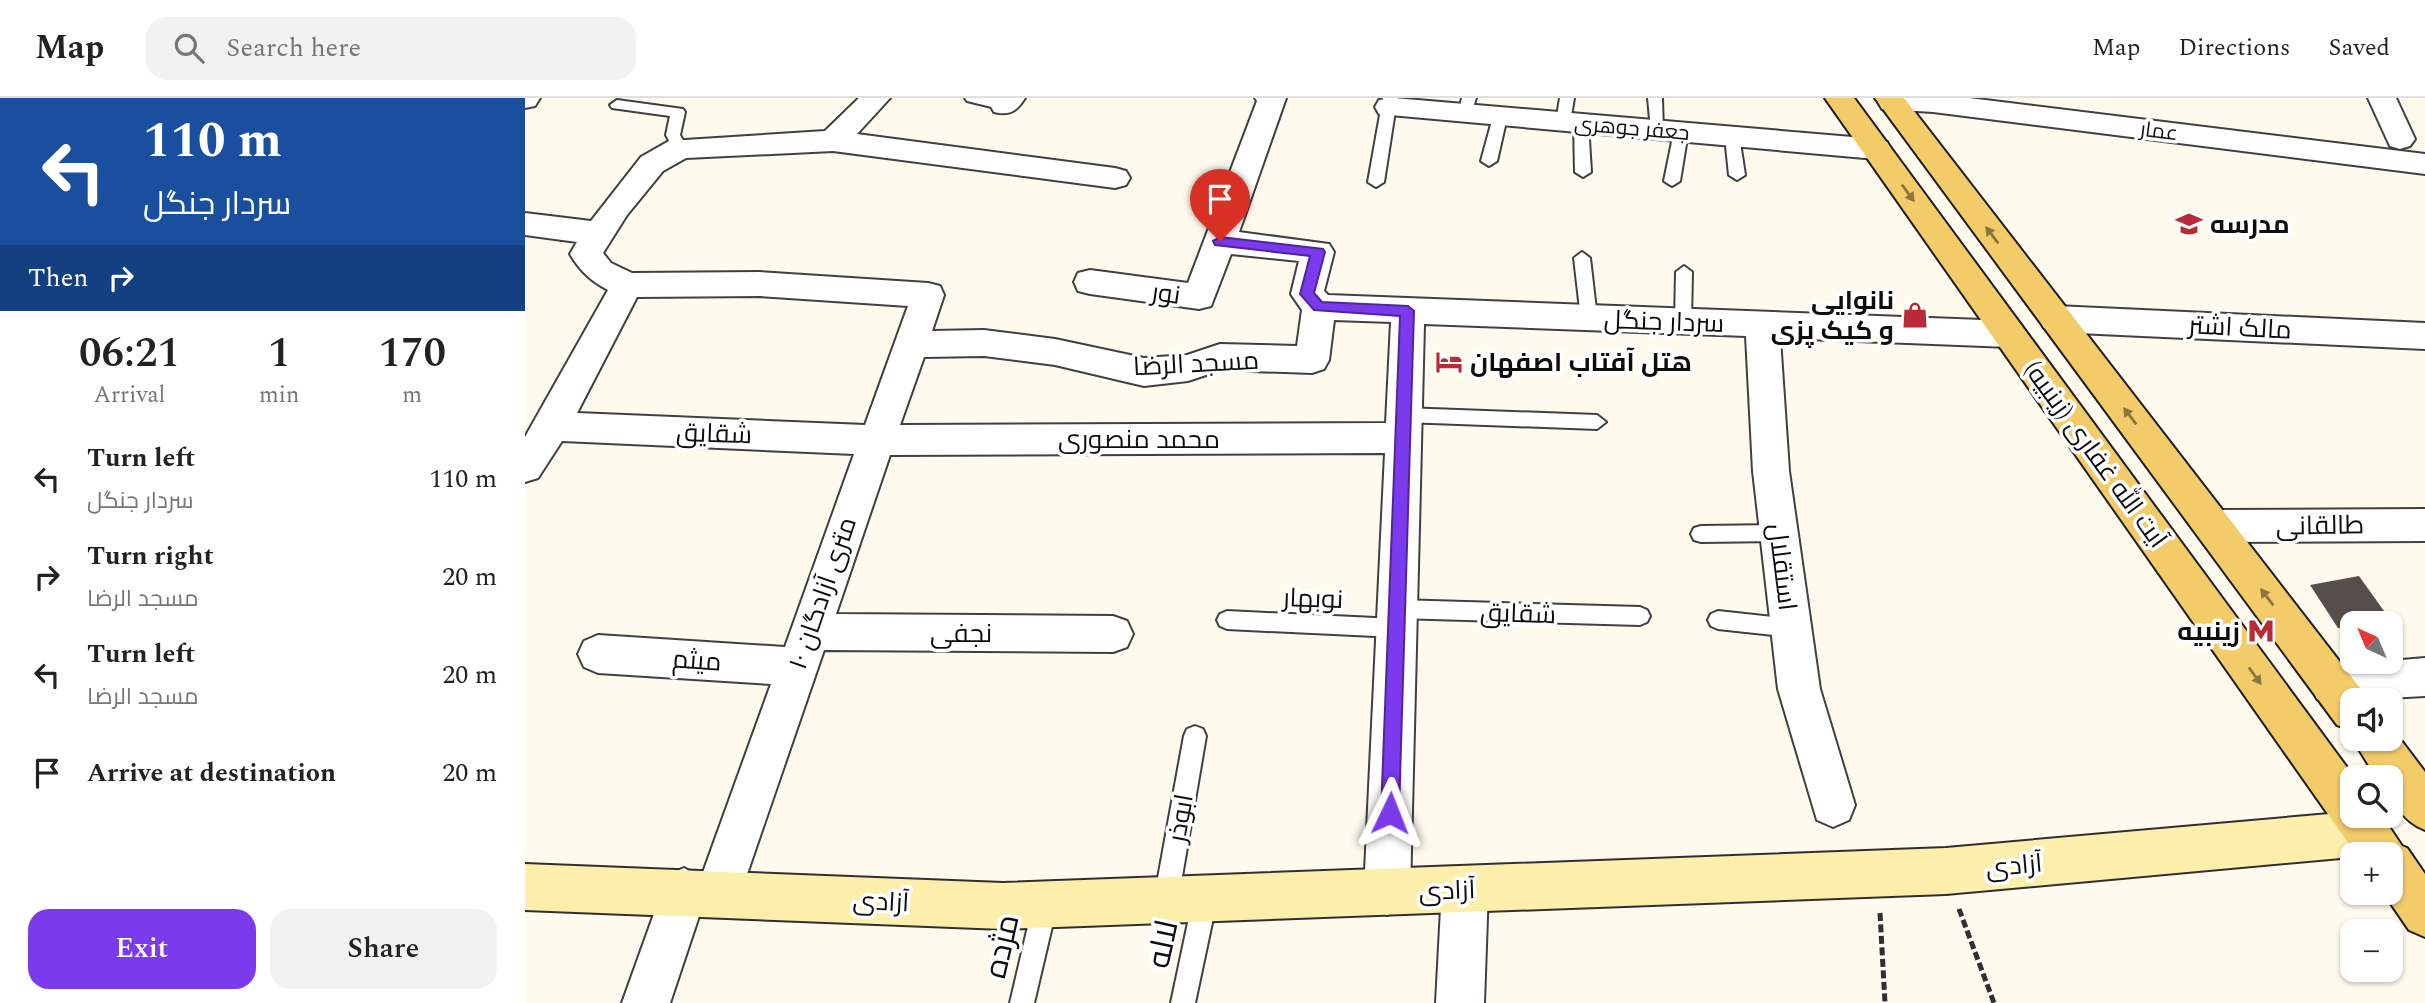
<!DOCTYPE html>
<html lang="en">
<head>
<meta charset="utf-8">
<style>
	:root { --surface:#fff; --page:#f2f2f2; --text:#222; --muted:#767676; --line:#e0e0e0; --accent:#7c3aed }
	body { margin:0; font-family:Spectral,Cairo,serif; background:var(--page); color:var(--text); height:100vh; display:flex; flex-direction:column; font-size:26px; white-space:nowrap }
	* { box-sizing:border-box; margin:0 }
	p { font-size:23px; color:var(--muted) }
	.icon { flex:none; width:38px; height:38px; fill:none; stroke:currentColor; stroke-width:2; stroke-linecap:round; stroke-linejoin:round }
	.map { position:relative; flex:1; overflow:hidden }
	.panel { display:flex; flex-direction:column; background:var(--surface); width:525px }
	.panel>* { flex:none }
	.banner { background:#1a4fa0; color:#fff; overflow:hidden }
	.needle { width:46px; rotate:316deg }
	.buttons { position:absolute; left:1815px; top:513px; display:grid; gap:14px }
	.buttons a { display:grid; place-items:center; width:63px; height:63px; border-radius:14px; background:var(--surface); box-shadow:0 2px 5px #0004; font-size:35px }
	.pin { position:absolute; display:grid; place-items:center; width:60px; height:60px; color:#fff; margin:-72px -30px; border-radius:50% 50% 50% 0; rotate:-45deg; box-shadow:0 0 7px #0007 }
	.pin .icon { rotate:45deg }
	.me { position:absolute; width:77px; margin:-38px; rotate:2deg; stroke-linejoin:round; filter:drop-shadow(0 0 5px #0008) }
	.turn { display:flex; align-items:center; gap:24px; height:147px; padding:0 28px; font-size:32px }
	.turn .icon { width:91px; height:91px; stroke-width:2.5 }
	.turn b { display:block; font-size:49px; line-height:60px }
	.then { display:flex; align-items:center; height:66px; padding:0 28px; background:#0003; gap:14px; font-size:26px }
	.eta { display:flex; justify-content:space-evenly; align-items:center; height:119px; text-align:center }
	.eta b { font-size:42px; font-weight:600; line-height:49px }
	.primary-button { display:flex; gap:14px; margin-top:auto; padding:14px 28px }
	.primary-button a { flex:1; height:80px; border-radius:21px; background:var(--accent); color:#fff; font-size:28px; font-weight:600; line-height:80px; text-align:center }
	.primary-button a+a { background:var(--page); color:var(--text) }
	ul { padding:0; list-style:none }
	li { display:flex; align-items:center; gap:21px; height:98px; padding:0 28px }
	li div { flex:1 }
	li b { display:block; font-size:26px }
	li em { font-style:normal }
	header { display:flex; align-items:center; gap:42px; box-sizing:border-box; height:98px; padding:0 35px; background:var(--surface); border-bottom:2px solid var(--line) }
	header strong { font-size:33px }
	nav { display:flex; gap:38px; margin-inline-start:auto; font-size:24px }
	.search { width:490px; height:63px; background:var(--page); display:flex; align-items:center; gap:18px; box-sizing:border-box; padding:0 24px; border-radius:21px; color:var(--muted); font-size:26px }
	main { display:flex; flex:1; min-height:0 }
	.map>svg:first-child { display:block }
	.building { fill:#554e4a }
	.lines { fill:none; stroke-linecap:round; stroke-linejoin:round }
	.lane-casing { stroke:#404040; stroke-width:4 }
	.street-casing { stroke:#404040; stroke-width:4 }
	.secondary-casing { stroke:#2f2f2f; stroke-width:4 }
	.primary-casing { stroke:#1e1e1e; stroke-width:4 }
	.path { stroke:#2f2f2f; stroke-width:5; stroke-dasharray:8 3.5; stroke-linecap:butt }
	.lane { fill:#fff; fill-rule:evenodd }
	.street { fill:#fff; fill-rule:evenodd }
	.secondary { fill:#fcefab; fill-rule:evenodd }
	.primary { fill:#f3cb69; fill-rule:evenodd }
	.oneway { fill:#8c7640 }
	.route { fill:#7c3aed; stroke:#51269a; stroke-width:2 }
	.labels { text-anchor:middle; stroke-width:7; stroke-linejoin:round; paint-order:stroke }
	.far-street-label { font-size:21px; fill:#0d0d0d; stroke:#fff }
	.poi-label { font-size:26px; font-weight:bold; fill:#0d0d0d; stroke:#fff; text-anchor:start }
	.street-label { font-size:26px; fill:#0d0d0d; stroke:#fff }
	.near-street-label { font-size:32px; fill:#0d0d0d; stroke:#fff }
</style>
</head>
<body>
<header>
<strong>Map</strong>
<div class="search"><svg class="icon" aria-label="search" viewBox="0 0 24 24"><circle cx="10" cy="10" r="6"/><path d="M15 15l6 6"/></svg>Search here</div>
<nav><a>Map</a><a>Directions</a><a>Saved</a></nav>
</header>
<main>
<section class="panel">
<div class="banner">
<div class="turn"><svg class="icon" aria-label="left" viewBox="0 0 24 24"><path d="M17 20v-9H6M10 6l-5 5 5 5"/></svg><div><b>110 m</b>سردار جنگل</div></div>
<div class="then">Then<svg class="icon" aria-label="right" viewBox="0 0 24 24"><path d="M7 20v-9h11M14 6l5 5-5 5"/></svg></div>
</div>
<div class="eta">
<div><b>06:21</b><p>Arrival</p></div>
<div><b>1</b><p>min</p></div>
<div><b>170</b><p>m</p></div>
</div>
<ul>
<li><svg class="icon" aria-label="left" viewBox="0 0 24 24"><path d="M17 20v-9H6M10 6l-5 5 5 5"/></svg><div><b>Turn left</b><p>سردار جنگل</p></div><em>110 m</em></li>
<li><svg class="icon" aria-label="right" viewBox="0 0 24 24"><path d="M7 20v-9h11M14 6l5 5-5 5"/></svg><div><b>Turn right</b><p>مسجد الرضا</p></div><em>20 m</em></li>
<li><svg class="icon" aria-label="left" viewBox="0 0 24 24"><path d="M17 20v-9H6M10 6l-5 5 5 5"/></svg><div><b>Turn left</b><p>مسجد الرضا</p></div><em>20 m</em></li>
<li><svg class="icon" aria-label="arrive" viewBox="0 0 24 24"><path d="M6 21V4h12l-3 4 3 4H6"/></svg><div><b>Arrive at destination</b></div><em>20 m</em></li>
</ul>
<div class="primary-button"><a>Exit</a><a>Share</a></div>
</section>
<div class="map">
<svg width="1900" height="905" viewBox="0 0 1900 905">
	<rect width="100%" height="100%" fill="#fefaee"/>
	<path class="building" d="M1834,478L1864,520L1813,530L1785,487Z"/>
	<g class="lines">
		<g class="lane-casing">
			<g id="lane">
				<path d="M440,0H468L486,7L479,12L442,3Z"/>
				<path d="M858,0H872L859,84L851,89L843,84Z"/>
				<path d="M937,0H951L945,19L940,21L933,16Z"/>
				<path d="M1035,0H1049L1045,24L1038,29L1031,24Z"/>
				<path d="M1123,0H1137L1138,35L1133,37L1126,32Z"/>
				<path d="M92,2L158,11L160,14L155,37L162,50L160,54H150L141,37L145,18L87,10L85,7Z"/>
				<path d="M975,14L982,19L972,63L964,68L956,63L968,19Z"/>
				<path d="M1056,20L1063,25L1066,74L1058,79L1050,74L1049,25Z"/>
				<path d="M1156,29L1163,34L1155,83L1147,88L1139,83L1149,34Z"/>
				<path d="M1207,33L1214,38L1220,77L1212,82L1204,77L1200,38Z"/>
				<path d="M1057,154L1065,160L1072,220L1064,226L1056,220L1049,160Z"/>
				<path d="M1159,168L1167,174L1166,223L1158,229L1150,223L1151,174Z"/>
				<path d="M879,310L1072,317L1081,324L1072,331L879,324L870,317Z"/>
				<path d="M1254,427L1261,429L1264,435L1261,441L1254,443L1176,444L1169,442L1166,436L1169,430L1176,428Z"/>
				<path d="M872,502L1115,509L1122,512L1125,518L1122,524L1115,527L872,520L865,517L862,511L865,505Z"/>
				<path d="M702,513L871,521L878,524L881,530L878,536L871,539L702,531L695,528L692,522L695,516Z"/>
				<path d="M1193,513L1266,521L1273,524L1276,530L1273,536L1266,539L1193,531L1186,528L1183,522L1186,516Z"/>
				<path d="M670,628L678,631L681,638L653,802L649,810L641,814L633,810L629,802L659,638L662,631Z"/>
				<path d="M680,789L688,793L692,801L670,905H646L668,801L672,793Z"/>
				<path d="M520,795L528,799L532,807L509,905H485L508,807L512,799Z"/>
			</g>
		</g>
		<g class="street-casing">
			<g id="street">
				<path d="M0,0H15L10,8L0,10Z"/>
				<path d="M334,0H365L332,36L590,70L601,73L605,80L601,87L590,90L308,53L161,60L138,73L102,117L78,155L86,165L107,175L235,174L403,185L415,188L419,197L407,233L459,232L530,241L619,260L662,257L695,246L772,248L777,212L766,196L774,163L706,156L686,208L674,211L565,196L553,193L549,184L553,175L565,172L663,185L732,3L730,0H761L714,134L804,146L809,154L799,193L803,197L1484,223L1496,227L1501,236L1496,245L1484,249L1255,240L1264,373L1295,591L1330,707L1324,722L1308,729L1292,722L1253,591L1228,373L1221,238L899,226L885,794L878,810L862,817L846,810L839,794L860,355L365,357L311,516L588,518L602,523L608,536L602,549L588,554L299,552L210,811L194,818L177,809L145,905H97L143,777L159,770L176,780L246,586L73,575L59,569L53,556L59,543L73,537L260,549L329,356L37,343L13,380L0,384V339L83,192C66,183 55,173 45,156L52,144L0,137V115L66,123L116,59L144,43L300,33ZM235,198L383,208L340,327L52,315L112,199ZM809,222L866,224L861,325L375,327L399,259L459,258L530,267L619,288L663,283L696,272L787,275L799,271L804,262Z"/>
				<path d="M469,0H500C492,13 484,18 469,14L465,7Z"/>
				<path d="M869,0L1351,41L1362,44L1366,51L1362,58L1351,61L854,16L850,9L854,2Z"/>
				<path d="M1355,0H1444L1900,56V76L1408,14L1357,11L1353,4Z"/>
				<path d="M1843,0H1871L1890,41L1885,48L1875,51L1865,48Z"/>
				<path d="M1531,208L1900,225V251L1531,234L1519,230L1514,221L1519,212Z"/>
				<path d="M1900,411V443L1690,444L1677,439L1671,428L1677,417L1690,412Z"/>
				<path d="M1900,560V598L1827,602V605L1807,606L1792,601L1786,587L1792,573L1807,568Z"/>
				<path d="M940,768L956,775L963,791L959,905H911L917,791L924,775Z"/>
			</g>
		</g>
		<g class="secondary-casing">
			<path id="secondary" d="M1827,714V718L1859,719L1865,735L1859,751L1846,756H1827V759L1421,796L478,831L0,812V766L478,785L1421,750Z"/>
		</g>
		<g class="primary-casing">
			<g id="primary">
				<path d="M1300,0H1329L1829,679L1827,718H1857L1877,748L1882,750L1900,776V839L1884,832L1858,794H1866V756H1831Z"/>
				<path d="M1350,0H1379L1842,599L1843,602H1827V633L1812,627Z"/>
				<path d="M1866,629L1900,674V732C1876,722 1866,704 1866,679H1851L1827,640H1866Z"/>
			</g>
		</g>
		<g class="path">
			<path d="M1434,811L1469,905"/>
			<path d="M1355,815L1360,905"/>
		</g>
		<use href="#lane" class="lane"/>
		<use href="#street" class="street"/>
		<use href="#secondary" class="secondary"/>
		<use href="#primary" class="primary"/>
	</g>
	<defs><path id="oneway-solid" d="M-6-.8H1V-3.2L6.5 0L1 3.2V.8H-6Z" transform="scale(1.75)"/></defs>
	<g class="oneway">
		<use href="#oneway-solid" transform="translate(1383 95) rotate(54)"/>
		<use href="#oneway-solid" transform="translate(1467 137) rotate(-127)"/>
		<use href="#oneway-solid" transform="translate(1605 318) rotate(-127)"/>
		<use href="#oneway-solid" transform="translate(1742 499) rotate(-127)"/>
		<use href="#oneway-solid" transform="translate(1730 578) rotate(54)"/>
	</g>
	<path class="route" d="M695,139L798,151L800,154L789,195L797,204L883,208L889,213L874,715L871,721L865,724L859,721L856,715L875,218L789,212L775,196L785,158L690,147L688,143Z"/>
	<defs>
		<g id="school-bare" transform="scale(2.1)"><path d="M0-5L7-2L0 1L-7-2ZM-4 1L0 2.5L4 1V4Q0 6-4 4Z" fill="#b82a37" stroke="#fff" stroke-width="2.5" paint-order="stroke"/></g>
		<g id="shop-bare" transform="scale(2.1)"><path d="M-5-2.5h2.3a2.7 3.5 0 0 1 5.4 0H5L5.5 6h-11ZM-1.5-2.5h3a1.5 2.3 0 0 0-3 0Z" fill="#b82a37" stroke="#fff" stroke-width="2.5" paint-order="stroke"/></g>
		<g id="hotel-bare" transform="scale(2.1)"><path d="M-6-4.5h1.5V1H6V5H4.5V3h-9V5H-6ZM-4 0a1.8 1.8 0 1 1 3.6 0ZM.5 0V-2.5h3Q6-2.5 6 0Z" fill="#b82a37" stroke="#fff" stroke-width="2.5" paint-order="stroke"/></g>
		<g id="metro-bare" transform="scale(2.1)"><path d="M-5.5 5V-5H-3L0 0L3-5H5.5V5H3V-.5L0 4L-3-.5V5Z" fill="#b82a37" stroke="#fff" stroke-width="2.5" paint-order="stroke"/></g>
	</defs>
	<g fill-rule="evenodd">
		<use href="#school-bare" x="1664" y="126"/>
		<use href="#shop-bare" x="1390" y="217"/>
		<use href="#hotel-bare" x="924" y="264"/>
		<use href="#metro-bare" x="1736" y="533"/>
	</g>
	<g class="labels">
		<g class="far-street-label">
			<text transform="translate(1107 30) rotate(5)" y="7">جعفر جوهری</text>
			<text transform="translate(1634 33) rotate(7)" y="7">عمار</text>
		</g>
		<g class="poi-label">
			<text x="1685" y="135">مدرسه</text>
			<text x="1369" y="211" text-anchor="end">نانوایی<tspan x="1369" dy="30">و کیک پزی</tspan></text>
			<text x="945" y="273">هتل آفتاب اصفهان</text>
			<text x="1715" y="542" text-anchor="end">زینبیه</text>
		</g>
		<g class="street-label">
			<text transform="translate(641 195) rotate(8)" y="9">نور</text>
			<text transform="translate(1139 223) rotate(2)" y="9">سردار جنگل</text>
			<text transform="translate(1715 229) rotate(3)" y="9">مالک اشتر</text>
			<text transform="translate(671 265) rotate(-3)" y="9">مسجد الرضا</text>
			<text transform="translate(189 335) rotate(2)" y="9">شقایق</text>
			<text x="614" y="350">محمد منصوری</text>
			<text transform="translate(1571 356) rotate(54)" y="9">آیت الله غفاری (زینبیه)</text>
			<text transform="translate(1795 427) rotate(-1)" y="9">طالقانی</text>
			<text transform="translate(1258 469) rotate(83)" y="9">استقلال</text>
			<text transform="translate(297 495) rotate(-71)" y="9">۱۰ متری آزادگان</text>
			<text transform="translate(788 500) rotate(2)" y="9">نوبهار</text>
			<text transform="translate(993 515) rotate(2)" y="9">شقایق</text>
			<text x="436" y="544">نجفی</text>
			<text transform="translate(172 562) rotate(4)" y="9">میثم</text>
			<text transform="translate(655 720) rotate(-80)" y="9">ابوذر</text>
			<text transform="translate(1489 767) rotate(-5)" y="9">آزادی</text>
			<text transform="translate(922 792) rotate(-2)" y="9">آزادی</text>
			<text transform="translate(356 803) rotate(3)" y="9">آزادی</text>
		</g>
		<g class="near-street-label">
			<text transform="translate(637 846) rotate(-78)" y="11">لاله</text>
			<text transform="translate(476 848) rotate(-77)" y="11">مژده</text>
		</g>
	</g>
</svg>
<div class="buttons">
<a><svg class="needle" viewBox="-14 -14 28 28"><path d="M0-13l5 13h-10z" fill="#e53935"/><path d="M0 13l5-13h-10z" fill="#767676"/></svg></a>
<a><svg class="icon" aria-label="sound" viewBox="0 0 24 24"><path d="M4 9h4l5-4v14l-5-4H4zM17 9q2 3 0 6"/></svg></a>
<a><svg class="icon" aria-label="search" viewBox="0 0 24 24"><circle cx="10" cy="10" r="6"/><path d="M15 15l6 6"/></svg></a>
<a>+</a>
<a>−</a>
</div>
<div class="pin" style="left:695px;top:143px;background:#d93025"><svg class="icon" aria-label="arrive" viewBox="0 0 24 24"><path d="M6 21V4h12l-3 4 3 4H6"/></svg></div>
<svg class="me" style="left:865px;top:715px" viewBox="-20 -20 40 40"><path d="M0-17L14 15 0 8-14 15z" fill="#7c3aed" stroke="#fff" stroke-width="4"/></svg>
</div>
</main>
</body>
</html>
